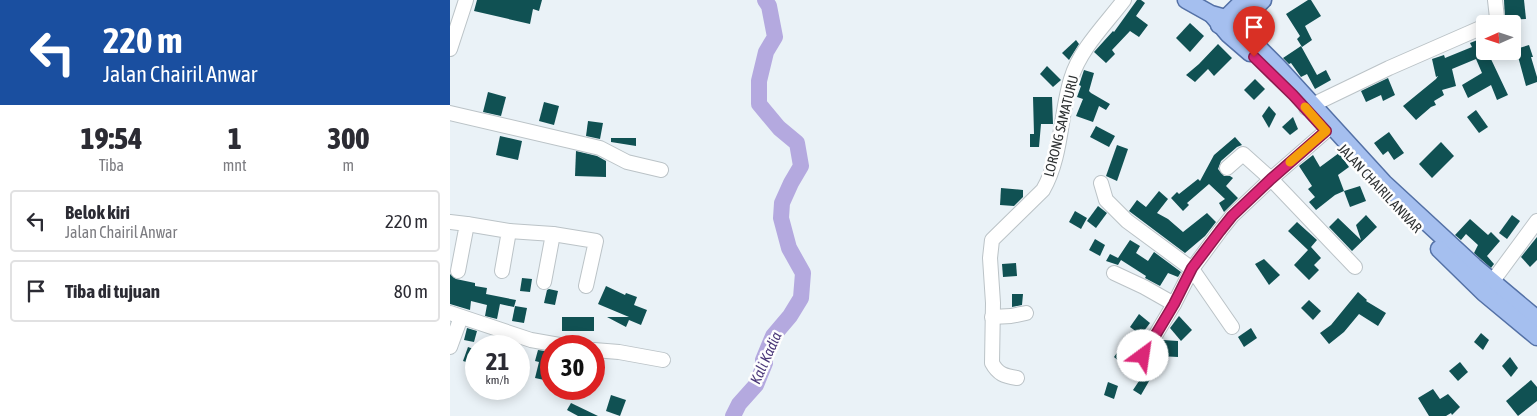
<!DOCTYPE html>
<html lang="id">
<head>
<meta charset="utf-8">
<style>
	:root { --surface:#fff; --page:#f2f2f3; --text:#2b2b33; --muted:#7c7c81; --line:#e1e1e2 }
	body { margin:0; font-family:"Asap Condensed",sans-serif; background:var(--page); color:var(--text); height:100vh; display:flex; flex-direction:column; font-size:19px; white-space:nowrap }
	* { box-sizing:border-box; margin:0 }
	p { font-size:16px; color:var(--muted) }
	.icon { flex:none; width:28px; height:28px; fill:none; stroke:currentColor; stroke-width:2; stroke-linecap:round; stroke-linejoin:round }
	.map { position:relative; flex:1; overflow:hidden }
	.details { display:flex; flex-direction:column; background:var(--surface); width:450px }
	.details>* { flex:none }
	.guide { background:#1a4fa0; color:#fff; overflow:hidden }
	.needle { width:32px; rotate:267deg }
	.fabs { position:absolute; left:1026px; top:15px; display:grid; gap:10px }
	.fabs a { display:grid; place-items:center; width:45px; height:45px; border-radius:5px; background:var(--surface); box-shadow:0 2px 12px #0003; font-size:25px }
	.speed { position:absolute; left:15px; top:335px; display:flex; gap:10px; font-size:25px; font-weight:700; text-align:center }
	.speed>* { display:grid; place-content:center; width:65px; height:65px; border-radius:50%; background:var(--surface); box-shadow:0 2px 12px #0003; line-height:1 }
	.speed small { font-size:12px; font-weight:400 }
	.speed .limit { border:8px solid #d22; background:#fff; color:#111 }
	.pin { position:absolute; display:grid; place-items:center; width:42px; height:42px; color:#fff; margin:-51px -21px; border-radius:50% 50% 50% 0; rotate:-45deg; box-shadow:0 0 5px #0007 }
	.pin .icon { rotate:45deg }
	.me { position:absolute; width:55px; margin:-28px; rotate:31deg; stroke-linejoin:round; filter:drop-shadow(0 0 4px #0008) }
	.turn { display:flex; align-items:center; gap:18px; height:105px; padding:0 20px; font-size:22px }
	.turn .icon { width:65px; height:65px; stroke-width:2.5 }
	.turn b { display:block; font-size:35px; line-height:42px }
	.eta { display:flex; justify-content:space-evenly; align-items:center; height:85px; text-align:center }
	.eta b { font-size:30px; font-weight:800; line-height:35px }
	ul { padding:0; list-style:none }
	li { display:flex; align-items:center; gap:15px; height:62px; margin:0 10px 8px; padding:0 10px; border:2px solid var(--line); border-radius:5px }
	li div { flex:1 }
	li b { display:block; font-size:19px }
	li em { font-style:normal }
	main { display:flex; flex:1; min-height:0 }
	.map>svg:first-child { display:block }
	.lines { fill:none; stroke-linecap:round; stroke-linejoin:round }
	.river { stroke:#b4a9df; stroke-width:16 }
	.building { fill:#105153 }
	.minor-casing { stroke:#bbc3c7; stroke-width:16 }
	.major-casing { stroke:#5471a6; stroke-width:19 }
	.minor { stroke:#fff; stroke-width:14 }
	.major { stroke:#a5bfef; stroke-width:16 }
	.route-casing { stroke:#8e194d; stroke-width:12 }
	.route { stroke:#db2777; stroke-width:9 }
	.slow { stroke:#f59e0b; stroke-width:9 }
	.labels { text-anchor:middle; stroke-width:5; stroke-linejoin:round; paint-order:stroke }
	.street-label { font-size:14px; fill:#2e3132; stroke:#fefefe }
	.water-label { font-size:15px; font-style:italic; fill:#4b3879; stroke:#fefefe }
</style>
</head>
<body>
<main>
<section class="details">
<div class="guide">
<div class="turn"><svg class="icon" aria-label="left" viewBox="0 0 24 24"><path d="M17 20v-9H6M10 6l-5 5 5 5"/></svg><div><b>220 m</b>Jalan Chairil Anwar</div></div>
</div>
<div class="eta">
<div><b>19:54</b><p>Tiba</p></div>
<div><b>1</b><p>mnt</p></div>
<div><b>300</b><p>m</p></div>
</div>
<ul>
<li><svg class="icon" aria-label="left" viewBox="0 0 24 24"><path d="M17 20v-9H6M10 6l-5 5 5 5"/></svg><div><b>Belok kiri</b><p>Jalan Chairil Anwar</p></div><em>220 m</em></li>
<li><svg class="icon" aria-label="arrive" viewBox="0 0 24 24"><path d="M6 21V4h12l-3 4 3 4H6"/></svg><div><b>Tiba di tujuan</b></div><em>80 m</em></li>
</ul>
</section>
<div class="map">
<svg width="1087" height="416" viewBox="0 0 1087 416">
	<rect width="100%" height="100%" fill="#eaf2f7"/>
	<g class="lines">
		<path class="river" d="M283,416L289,404L306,385L315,363L313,360L323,336L340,316L351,298L353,273L339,248L331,218L332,203L341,183L351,166L347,143L329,128L309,104V81L316,52L325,37L319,6L315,0"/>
	</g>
	<g class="building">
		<path d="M27,0H92L89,11L83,9L80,24L24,11Z"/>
		<path d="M687,0H691L695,3L686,16L698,25L689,37L680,31L662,50L665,54L656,63L644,52L663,31L664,32Z"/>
		<path d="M858,0H861L871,16L855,26L862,40L852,47L847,39L850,36L836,14Z"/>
		<path d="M1054,0H1074L1076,19L1055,20Z"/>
		<path d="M740,23L754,36L740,52L726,38Z"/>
		<path d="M1035,37V51H1053L1040,57L1058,95L1047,100L1041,85L1018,98L1012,85L1032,73L1026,59L1002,69L1006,86L992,90L994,95L984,101L986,105L981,107L966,120L953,106L986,79L988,76L986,77L982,59L994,55L995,58L1022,47L1020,43Z"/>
		<path d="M626,40L629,44L619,60L612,53Z"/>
		<path d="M768,44L782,58L764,76L758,69L745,82L736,75L749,64Z"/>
		<path d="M1079,45L1083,57H1081L1087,77V82L1076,86L1066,49Z"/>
		<path d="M851,46L867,75L876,70L881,80L865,89L857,74L851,77L841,63L839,64L833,58Z"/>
		<path d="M597,66L611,80L603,87L590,74Z"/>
		<path d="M634,70L644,73L639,91L641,93L660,104L656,110L649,106L643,122L626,116L633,99L627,97L631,86L629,85Z"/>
		<path d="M938,78L945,95L933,101L931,95L916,102L911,91Z"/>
		<path d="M805,79L815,89L804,100L794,90Z"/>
		<path d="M38,92L56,97L51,116L33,112Z"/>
		<path d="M583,97H602L603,124H591L589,147H580V134H584Z"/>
		<path d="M94,102L109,106L104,125L89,121Z"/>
		<path d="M819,106L826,114L819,128L812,116Z"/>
		<path d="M1026,110L1038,127L1029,133L1017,117Z"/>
		<path d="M843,117L848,129L840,135L832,127Z"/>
		<path d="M138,121L153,123L150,139L136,136Z"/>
		<path d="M646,126L665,136L659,147L640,137Z"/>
		<path d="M939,132L954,153L944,160L938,151L933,155L924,143Z"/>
		<path d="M50,136L72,141L68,160L46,155Z"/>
		<path d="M785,137L792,145L787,147L771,161L768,169L774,176H780L783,178L776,186L788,198L774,212L769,203L775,199L759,184L737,203L739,205L733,211L721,198L727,192L729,194L748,179L750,181L764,155Z"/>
		<path d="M161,138H186V146L161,142Z"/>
		<path d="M991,142L1004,156L982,178L969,164Z"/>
		<path d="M667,145L678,149L667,181L656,176Z"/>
		<path d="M126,151L147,156L156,161V177L125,176Z"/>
		<path d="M889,153L899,167L888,175L894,191L885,195L866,210L859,202L865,197L858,189L862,186L849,166L863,155L870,167Z"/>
		<path d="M910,186L916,201L900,207L894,191Z"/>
		<path d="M551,188L573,190V197L564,206L550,205Z"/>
		<path d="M709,191L718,199L707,213L718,219L733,232L757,213L766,222L755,236L735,253L679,211L687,200L696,207Z"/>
		<path d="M648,206L657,213L646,228L637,221Z"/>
		<path d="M625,211L637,218L631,229L619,222Z"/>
		<path d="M916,215L927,227L902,251L879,227L888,218L911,240L906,225Z"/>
		<path d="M1062,215L1070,221L1057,239L1049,233Z"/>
		<path d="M1020,219L1038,235L1041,232L1050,241L1037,256L1044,264L1041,268L1024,253L1028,245L1016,234L1011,240L1005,235Z"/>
		<path d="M847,222L867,240L861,247L871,258L864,265L869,270L859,280L844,265L858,250L838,231Z"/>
		<path d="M1087,237V260L1080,267L1071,257Z"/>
		<path d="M645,239L655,245L650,256L639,250Z"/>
		<path d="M680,240L690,246L686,253L698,261L704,252L731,272L728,277L718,273L710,286L695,278L696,276L671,260L668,265L656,261L660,254L668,258Z"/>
		<path d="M814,259L830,275L819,285L805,264Z"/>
		<path d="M566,263L567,276L553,277L552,264Z"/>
		<path d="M0,274L6,279L25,283V286L37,288L36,294L66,300L64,307L50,304L47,319L35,316L37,305L21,301L20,310L0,304Z"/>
		<path d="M72,278L82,279L80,292L70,291Z"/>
		<path d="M156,286L175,295L176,293L187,297L184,305L197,310L191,325L179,320L176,327L157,317H179L148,304Z"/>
		<path d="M99,289L108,291L105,305L94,303L97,290Z"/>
		<path d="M908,292L917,300L916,301L936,313L928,326L909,314L894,332L879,344L870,333L881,325Z"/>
		<path d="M562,294H573L572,305L562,307Z"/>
		<path d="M859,300L871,311L863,320L851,308Z"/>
		<path d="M65,306L77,308L74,323L62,321Z"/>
		<path d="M689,314L700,323L691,335L680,327Z"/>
		<path d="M729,316L742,330L731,341L720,328Z"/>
		<rect x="112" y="317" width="32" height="14"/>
		<path d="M17,328L27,331L24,342L14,340Z"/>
		<path d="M801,328L807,338L794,347L788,337Z"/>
		<path d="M1031,333L1039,340L1033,350L1024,342Z"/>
		<path d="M713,340L728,341V357L709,356L710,344Z"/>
		<path d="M672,346L684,356L675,366L664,357Z"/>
		<path d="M18,347L26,350V365L13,361Z"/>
		<path d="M88,350L101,352V373L99,381L85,378L89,362L85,361Z"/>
		<path d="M1060,357L1068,368L1061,377L1052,366Z"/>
		<path d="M703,360L712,367L704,378L702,376L691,395L683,390Z"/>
		<path d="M1010,362L1018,372L1008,381L999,371Z"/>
		<path d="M1081,380L1087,387V401L1068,416L1056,401Z"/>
		<path d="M658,382L668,386L664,399L654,395Z"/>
		<path d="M983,389L990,399L998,394L1010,407L1002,415L1001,413L996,416H979L968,398Z"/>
		<path d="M161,395L176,400L170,416L156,411Z"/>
		<path d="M121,403L148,416H128L117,410Z"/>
	</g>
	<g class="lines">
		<g class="minor-casing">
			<g id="minor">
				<path d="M1040,24L1047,18L1045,0"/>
				<path d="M0,49L16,0"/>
				<path d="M856,108L939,68L1035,26"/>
				<path d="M0,113L150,148L177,162L211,170"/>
				<path d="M777,168L793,154L821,179L905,267"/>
				<path d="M651,183L656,200L677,221L742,269L782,327"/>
				<path d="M0,222L17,224L8,271"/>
				<path d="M17,224L59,231L52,271"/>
				<path d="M59,231L103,234L94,282"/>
				<path d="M103,234L146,241L136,286"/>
				<path d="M664,273L694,287L724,304"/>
				<path d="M1042,282L1087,221"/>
				<path d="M0,313L81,340L115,346"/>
				<path d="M542,317L561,316L576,313"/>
				<path d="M0,347L11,317"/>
				<path d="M144,350L169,352L213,360"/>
				<path d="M693,356L724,304L742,269L770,231L782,216L821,179L876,131"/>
				<path d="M567,378C554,376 548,374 542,363L543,303L540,258L542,240L593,190C612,157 610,115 621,79C630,49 655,25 674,0"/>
			</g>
		</g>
		<g class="major-casing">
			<g id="major">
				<path d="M736,0L761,14L775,18L787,26L828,67L934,183L1024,266L1087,319"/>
				<path d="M763,16L778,34L800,53"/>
				<path d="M769,25L794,0"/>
				<path d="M779,33L813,0"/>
				<path d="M989,249L1034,293L1087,337"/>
			</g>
		</g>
		<use href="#minor" class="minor"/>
		<use href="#major" class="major"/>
	</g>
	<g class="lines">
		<g class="route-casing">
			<path id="route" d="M693,356L724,304L742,268L770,231L782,216L821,179L876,131L843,95L804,57"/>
		</g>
		<use href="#route" class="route"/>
		<path class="slow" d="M840,162L876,131L855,107"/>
	</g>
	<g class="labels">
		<g class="street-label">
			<text transform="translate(611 126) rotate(-76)" y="5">LORONG SAMATURU</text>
			<text transform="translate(930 188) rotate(47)" y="5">JALAN CHAIRIL ANWAR</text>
		</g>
		<g class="water-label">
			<text transform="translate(316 358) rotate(-66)" y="5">Kali Kadia</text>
		</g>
	</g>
</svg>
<div class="fabs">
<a><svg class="needle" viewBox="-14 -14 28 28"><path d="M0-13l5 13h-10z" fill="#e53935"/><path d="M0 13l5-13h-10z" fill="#7c7c81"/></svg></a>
</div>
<div class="speed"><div>21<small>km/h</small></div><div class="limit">30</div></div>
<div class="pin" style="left:804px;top:57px;background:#d93025"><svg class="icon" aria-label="arrive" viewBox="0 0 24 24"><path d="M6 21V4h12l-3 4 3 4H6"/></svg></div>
<svg class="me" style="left:693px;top:356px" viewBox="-20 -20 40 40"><circle r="19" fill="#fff"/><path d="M0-13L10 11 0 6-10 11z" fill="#db2777"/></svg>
</div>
</main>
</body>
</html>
